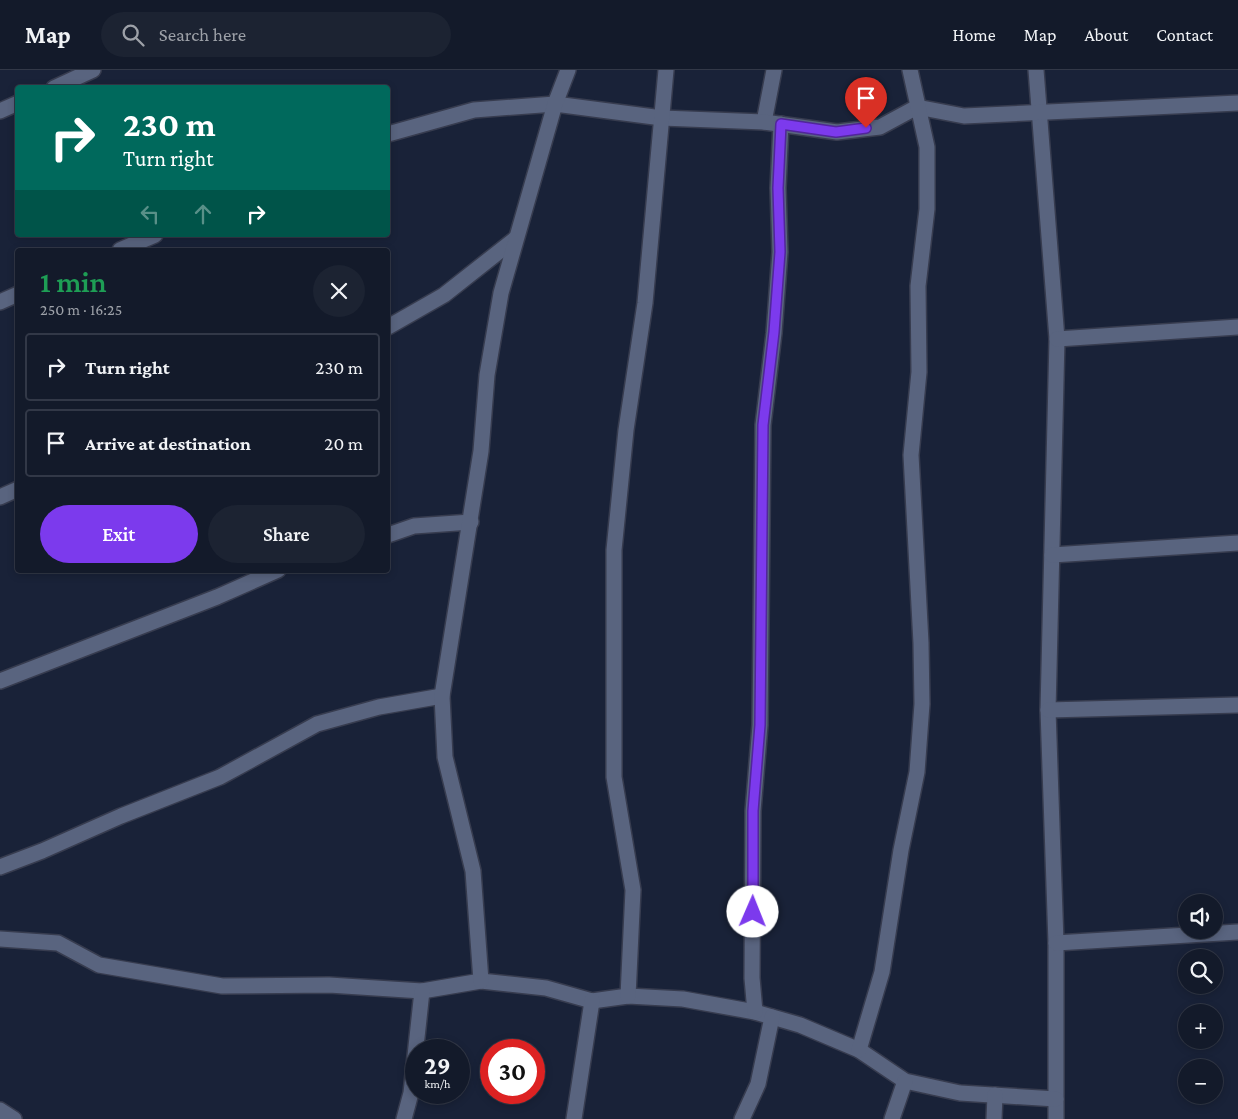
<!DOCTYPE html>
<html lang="en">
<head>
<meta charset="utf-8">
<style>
	:root { --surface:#131a2a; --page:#1c2332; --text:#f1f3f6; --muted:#9da1a8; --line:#323847; --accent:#7c3aed }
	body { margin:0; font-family:"Crimson Pro",serif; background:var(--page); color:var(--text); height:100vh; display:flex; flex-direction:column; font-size:19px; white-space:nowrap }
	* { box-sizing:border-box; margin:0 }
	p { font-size:16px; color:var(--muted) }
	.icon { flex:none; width:28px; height:28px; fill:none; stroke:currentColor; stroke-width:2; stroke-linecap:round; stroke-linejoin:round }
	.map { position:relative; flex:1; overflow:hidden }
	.sheet { position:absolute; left:15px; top:178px; width:375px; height:325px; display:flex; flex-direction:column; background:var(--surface); border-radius:5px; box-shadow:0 2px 8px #0003,0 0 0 1px var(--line) }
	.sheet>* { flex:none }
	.top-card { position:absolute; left:15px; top:15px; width:375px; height:152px; border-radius:5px; box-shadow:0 2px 8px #0003,0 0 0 1px var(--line); background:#00695c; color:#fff; overflow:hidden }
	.buttons { position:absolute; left:1178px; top:824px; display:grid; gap:10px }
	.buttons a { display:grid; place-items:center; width:45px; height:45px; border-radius:50%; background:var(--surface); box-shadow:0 2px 8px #0003,0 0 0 1px var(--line); font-size:25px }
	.speed { position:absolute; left:405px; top:969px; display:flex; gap:10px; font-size:25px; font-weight:700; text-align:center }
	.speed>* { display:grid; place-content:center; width:65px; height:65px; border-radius:50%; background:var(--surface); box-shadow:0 2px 8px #0003,0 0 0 1px var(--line); line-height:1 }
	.speed small { font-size:12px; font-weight:400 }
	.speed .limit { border:8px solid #d22; background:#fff; color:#111 }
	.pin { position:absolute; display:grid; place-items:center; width:42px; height:42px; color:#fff; margin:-51px -21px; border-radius:50% 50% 50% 0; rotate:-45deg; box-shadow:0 0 5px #0007 }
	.pin .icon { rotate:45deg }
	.me { position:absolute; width:55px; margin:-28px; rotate:1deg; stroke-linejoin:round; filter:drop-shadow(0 0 4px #0008) }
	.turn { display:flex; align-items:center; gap:18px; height:105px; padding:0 25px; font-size:22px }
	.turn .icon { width:65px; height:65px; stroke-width:2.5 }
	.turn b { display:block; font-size:35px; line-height:42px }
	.lanes { display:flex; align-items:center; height:48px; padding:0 25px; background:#0003; justify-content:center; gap:25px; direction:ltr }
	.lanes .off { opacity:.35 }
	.round { display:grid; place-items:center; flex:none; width:52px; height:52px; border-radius:26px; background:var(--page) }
	.headline { display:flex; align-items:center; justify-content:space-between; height:85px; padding:0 25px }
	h1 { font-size:30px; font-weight:600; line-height:38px; color:#1e9e55 }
	.cta { display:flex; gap:10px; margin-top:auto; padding:10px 25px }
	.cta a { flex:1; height:58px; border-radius:30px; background:var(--accent); color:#fff; font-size:20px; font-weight:600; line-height:58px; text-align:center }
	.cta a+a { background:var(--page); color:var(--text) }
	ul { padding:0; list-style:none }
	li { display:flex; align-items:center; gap:15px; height:68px; margin:0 10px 8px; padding:0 15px; border:2px solid var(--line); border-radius:5px }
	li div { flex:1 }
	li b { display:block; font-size:19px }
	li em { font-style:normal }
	header { display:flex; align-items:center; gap:30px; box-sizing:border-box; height:70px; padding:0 25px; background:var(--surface); border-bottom:1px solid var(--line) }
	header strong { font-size:24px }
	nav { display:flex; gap:28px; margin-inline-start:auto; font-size:18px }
	.search { width:350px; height:45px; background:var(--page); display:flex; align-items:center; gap:12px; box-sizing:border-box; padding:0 18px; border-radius:28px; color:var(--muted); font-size:19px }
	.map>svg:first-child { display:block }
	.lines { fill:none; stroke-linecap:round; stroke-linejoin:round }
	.street-casing { stroke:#373c4f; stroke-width:18 }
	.street { stroke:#59647f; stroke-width:15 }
	.route-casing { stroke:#51269a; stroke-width:12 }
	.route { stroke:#7c3aed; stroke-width:9 }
</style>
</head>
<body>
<header>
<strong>Map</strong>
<div class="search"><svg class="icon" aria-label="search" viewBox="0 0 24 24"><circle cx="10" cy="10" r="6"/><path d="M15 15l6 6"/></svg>Search here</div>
<nav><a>Home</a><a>Map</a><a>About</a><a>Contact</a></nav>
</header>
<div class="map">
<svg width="1238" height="1049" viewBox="0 0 1238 1049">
	<rect width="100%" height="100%" fill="#192238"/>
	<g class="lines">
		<g class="street-casing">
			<g id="street">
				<path d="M1036,0L1057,269L1048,640L1056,873V1049"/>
				<path d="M54,18L93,0"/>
				<path d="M0,41L18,33"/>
				<path d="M764,52L774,0"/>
				<path d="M388,64L474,40L555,34L662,48L764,52L837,62L880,57L917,37L964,46L1238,33"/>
				<path d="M120,180L155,165"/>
				<path d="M0,232L18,224"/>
				<path d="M388,257L444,225L515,169"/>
				<path d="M1057,269L1238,257"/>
				<path d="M0,427L18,419"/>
				<path d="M388,465L414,456L471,452"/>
				<path d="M1052,485L1238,473"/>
				<path d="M0,611L217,527L278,500"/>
				<path d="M1048,640L1238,635"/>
				<path d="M0,797L42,781L121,746L220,707L317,654L379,637L442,626"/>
				<path d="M0,869L58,873L99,895L222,916L329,915L422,921L481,911L546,918L592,931L628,926L683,929L755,942L800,955L859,980L905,1011L960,1023L1056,1029"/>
				<path d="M1056,873L1238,862"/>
				<path d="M481,911L473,801L445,687L442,626L481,381L487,305L501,223L555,34L568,0"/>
				<path d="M628,926L633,820L614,707V480L626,360L645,233L666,0"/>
				<path d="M755,942L752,908L753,741L760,655L763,355L774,263L780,182L778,118L781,54"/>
				<path d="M859,980L882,902L901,780L917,702L922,634L921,573L911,385L919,302L918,216L927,139V77L910,0"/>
				<path d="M0,1040L14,1049"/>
				<path d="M404,1049L411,1023L422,921"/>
				<path d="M574,1049L592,931"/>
				<path d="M742,1049L758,1014L772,947"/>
				<path d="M892,1049L905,1011"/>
				<path d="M994,1049L995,1025"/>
			</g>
		</g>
		<use href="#street" class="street"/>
	</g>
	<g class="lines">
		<g class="route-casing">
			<path id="route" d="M753,842V741L760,655L763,355L774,262L780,182L778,118L781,54L836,62L866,58"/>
		</g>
		<use href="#route" class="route"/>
	</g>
</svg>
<div class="buttons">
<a><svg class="icon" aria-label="sound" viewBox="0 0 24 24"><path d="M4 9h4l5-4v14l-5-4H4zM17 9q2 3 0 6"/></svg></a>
<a><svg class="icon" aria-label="search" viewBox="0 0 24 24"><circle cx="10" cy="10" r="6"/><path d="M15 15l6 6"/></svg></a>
<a>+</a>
<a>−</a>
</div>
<div class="speed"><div>29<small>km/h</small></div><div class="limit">30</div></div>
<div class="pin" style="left:866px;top:58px;background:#d93025"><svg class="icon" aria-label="arrive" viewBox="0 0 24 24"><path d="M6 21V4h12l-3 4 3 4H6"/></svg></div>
<svg class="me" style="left:753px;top:842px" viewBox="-20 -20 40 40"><circle r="19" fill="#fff"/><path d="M0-13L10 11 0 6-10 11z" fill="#7c3aed"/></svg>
<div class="top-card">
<div class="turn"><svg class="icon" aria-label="right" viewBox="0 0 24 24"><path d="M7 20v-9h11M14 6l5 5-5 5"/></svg><div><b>230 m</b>Turn right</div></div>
<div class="lanes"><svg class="icon off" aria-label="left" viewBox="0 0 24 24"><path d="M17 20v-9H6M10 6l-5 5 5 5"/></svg><svg class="icon off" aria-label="ahead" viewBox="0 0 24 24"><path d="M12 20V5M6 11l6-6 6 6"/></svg><svg class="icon" aria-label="right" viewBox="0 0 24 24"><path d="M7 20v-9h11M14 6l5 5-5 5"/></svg></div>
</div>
<section class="sheet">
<div class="headline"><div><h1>1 min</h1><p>250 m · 16:25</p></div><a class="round"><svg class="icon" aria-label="close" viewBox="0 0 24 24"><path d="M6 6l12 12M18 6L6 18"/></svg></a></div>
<ul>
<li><svg class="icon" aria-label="right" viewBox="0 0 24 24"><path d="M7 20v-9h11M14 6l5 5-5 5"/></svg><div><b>Turn right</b></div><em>230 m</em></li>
<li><svg class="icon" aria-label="arrive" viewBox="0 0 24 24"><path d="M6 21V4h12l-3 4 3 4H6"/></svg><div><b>Arrive at destination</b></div><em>20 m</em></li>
</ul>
<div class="cta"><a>Exit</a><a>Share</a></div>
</section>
</div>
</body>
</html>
